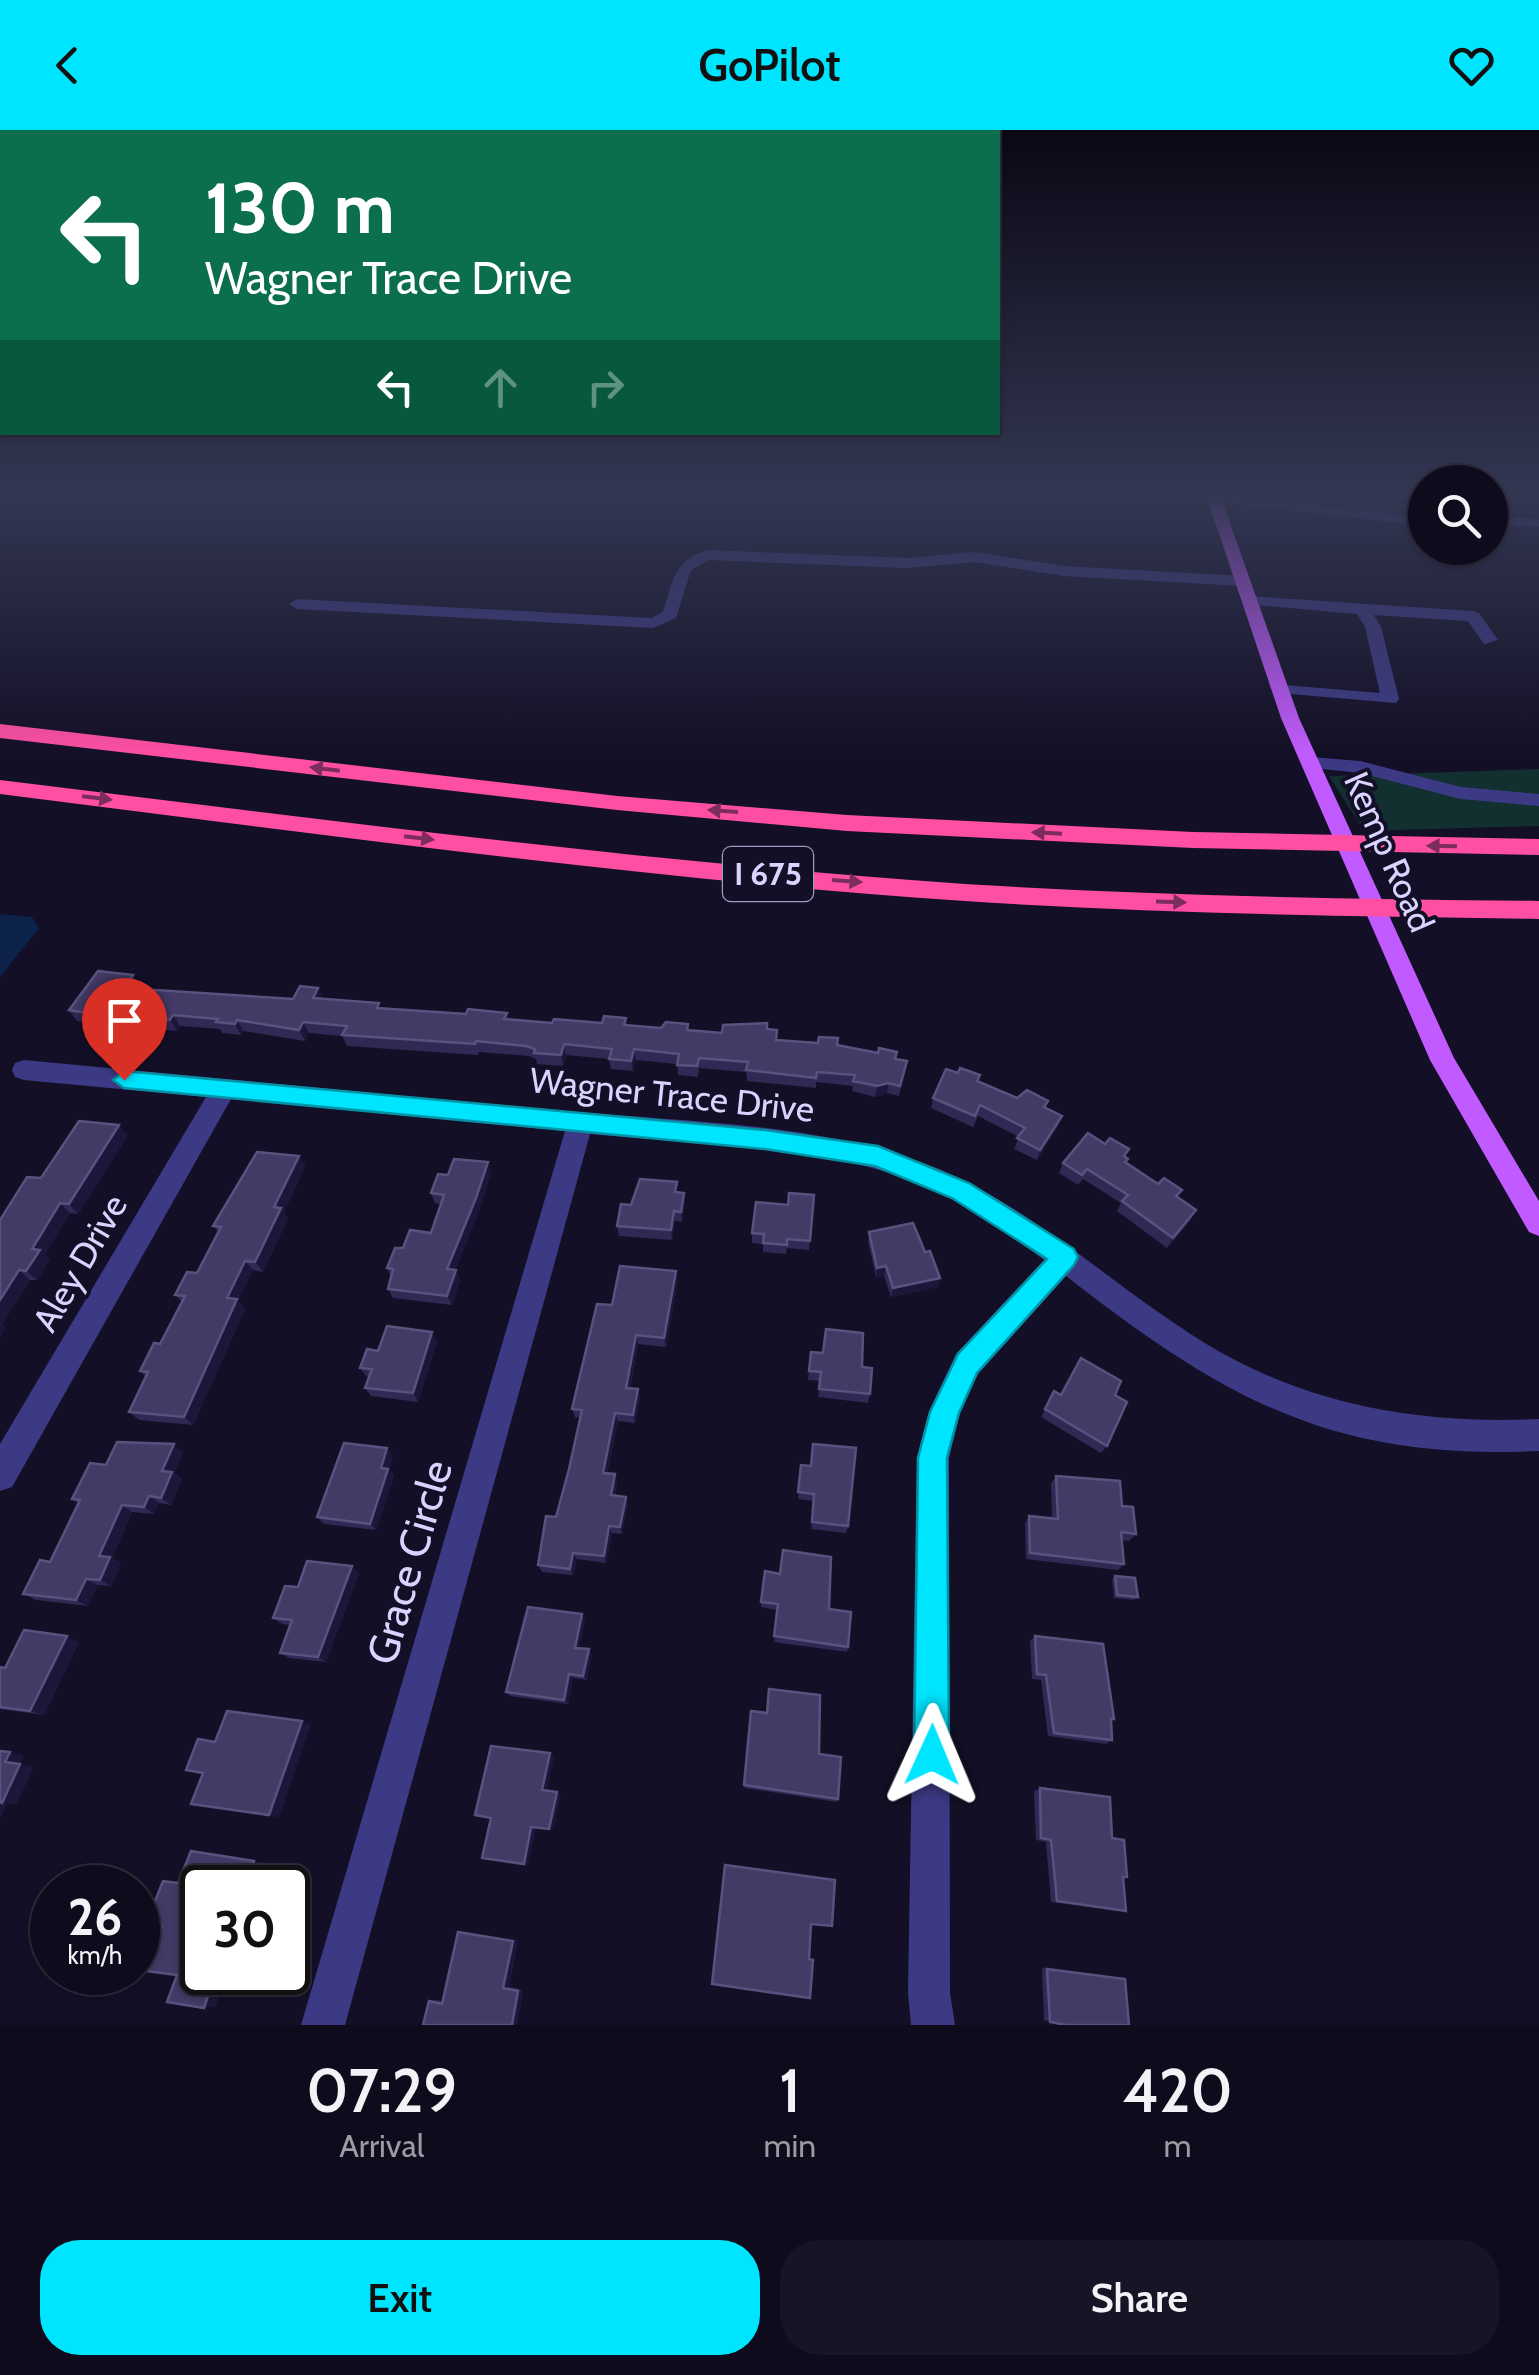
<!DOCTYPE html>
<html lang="en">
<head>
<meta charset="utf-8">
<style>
	:root { --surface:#0e0b1c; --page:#171425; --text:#f1f3f6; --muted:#9b9ba3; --line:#2e2b3b; --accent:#00e5ff }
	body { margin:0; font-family:Cabin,sans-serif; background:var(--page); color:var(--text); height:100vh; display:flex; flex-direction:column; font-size:38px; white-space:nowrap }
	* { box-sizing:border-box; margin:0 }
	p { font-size:32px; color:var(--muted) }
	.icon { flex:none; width:55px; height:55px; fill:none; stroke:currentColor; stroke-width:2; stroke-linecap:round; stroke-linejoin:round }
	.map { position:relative; height:1895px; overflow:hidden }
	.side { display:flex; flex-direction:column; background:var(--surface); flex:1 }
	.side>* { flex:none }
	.banner { position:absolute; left:0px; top:0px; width:1000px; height:305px; box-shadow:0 2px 8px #0004,0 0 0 2px var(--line); background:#0b6e4f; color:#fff; overflow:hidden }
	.tools { position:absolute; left:1408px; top:335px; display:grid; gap:20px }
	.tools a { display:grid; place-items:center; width:100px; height:100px; border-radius:50%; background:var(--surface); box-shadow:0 2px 8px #0004,0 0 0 2px var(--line); font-size:50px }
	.speed { position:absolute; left:30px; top:1735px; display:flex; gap:20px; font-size:50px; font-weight:700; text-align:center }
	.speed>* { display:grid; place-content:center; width:130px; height:130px; border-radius:50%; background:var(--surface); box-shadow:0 2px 8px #0004,0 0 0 2px var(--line); line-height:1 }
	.speed small { font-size:25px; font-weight:400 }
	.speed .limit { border:5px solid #111; border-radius:15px; background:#fff; color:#111 }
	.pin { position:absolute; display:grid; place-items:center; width:85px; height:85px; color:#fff; margin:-102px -42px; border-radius:50% 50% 50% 0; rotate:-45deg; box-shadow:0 0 10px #0007 }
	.pin .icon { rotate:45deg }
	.me { position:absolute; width:110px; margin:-55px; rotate:1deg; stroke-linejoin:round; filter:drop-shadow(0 0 8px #0008) }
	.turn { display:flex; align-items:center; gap:35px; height:210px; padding:0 40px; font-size:45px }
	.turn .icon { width:130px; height:130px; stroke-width:2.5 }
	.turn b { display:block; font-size:70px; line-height:85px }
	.lanes { display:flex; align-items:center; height:95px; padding:0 40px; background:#0003; justify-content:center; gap:50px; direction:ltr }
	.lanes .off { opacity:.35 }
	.eta { display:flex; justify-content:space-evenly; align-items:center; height:170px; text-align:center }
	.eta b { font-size:60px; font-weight:600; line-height:70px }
	.primary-button { display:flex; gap:20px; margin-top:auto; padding:20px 40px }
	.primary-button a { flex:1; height:115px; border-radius:40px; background:var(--accent); color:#111; font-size:40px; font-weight:600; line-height:115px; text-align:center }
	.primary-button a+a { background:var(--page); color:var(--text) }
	header { display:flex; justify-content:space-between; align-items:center; height:130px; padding:0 40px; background:var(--accent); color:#111; font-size:45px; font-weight:600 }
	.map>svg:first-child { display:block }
	.green { fill:#12302f }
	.water { fill:#0c2248 }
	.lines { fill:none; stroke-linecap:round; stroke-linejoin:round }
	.minor { fill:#3d3a85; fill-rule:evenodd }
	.major { fill:#c25bff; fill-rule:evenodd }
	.highway { fill:#ff4fa3; fill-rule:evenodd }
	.wall { fill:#312854 }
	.shaded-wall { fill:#1d163a }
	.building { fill:#433a66; stroke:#5a527e; stroke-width:2.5 }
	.oneway { fill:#7d2c5e }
	.route { fill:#00e5ff; stroke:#0095a6; stroke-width:2.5 }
	.labels { text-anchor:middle; stroke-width:8; stroke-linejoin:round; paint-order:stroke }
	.shield { fill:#130f26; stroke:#9e99be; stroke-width:2.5 }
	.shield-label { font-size:32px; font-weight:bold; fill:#d9d4ff }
	.street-label { font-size:35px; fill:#d9d4ff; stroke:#130f26 }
	.near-street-label { font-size:42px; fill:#d9d4ff; stroke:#130f26 }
</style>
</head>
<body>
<header><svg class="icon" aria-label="back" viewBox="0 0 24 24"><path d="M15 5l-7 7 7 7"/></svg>GoPilot<svg class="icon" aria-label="heart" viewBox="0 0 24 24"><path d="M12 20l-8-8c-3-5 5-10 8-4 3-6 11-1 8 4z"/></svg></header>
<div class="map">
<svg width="1539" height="1895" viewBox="0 0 1539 1895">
	<rect width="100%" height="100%" fill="#130f26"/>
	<path class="green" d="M1539,639V696L1364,701L1329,646Z"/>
	<g class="water">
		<path d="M1331,362H1425V386C1395,384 1355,384 1329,368Z"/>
		<path d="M0,784L32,787L39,798L0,847Z"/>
	</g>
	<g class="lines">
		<g class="minor">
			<path d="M1214,364L1425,388V396L1209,371L1207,368Z"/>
			<path d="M1490,387L1539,389V397L1490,395Z"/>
			<path d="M708,420L907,428L975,422L1064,436L1242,446L1250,451L1242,456L1064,446L975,432L907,438L709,430L691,440L676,488L653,498L297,479L289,474L297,469L651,488L663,482C673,452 673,430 708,420Z"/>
			<path d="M1249,466L1473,481L1479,483L1498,510L1484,514L1468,491L1374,485L1381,497L1399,569L1396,573L1279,563L1270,558L1273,554L1380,563L1365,497L1357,484L1243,474V468Z"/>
			<path d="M1311,627L1360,631L1461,657L1539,664V676L1461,669L1360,643L1304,637L1302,633Z"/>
			<path d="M24,930C205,947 385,964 566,981C673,991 786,992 890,1022C1007,1054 1090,1139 1189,1203C1295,1273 1414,1295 1539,1289V1321C1332,1331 1224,1269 1066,1146L978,1244L960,1283L949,1328L950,1863L955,1895H911L908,1863L917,1328L929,1282L956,1224L1044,1130C1008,1103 969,1075 928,1057C828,1014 697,1014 590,1004L345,1895H301L565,1001L231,969L12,1357L0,1361V1314L206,967L24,950L15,947L12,940L15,933Z"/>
		</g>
		<path class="major" d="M1205,362H1219L1299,588L1454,928L1539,1071V1106L1529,1102L1430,930L1281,588Z"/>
		<g class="highway">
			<path d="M0,594L617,666L847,685L1193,702L1539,709V725L1193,718L847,701L617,680L0,608Z"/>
			<path d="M0,650C321,689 642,732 965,754C1156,766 1348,769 1539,771V789C1348,786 1156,784 965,771C642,749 321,704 0,664Z"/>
		</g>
	</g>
	<g class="wall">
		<path d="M140,856L138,859L293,869H323L381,878L466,884L507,883L508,889L552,893H602L626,888L627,895L722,903L767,899L777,900V910L837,915L907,931L899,966L887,963L875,967L852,961L853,956L816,952V958L747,951L746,942L699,938L698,947L678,945L677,934L636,930L633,941L611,939L609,929L566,925L563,936L537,934L536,929L529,926L479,922L478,925L347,916L342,906L309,903L305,911L243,901L241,905L222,903L220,899L180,896L177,901L158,899L154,893L119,890L113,897L77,891L69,880Z"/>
		<path d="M978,952L1017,968L1048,971L1046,978L1058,996L1037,1030L1014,1019L1019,1007L978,986L973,997L931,978L933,968Z"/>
		<path d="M128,1005L78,1084L70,1083L45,1124L50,1129L37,1150H30L2,1194L5,1197L0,1207V1090L41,1048Z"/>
		<path d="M299,1026L305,1036L284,1082L288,1088L263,1142L253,1140L238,1171L245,1179L193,1295L139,1290L129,1282L146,1247L140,1241L160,1214L182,1172L175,1165L197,1143L218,1102L213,1096Z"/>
		<path d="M1125,1027L1126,1033L1177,1067L1191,1090L1167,1118L1117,1081L1121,1073L1083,1049L1078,1055L1059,1043L1063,1033Z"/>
		<path d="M491,1043L480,1078L455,1140L460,1150L452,1175L393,1168L388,1159L391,1146L387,1138L403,1118L431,1103L441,1074L435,1073L431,1063L448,1045Z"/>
		<path d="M678,1063H684L685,1073L682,1092L675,1091L672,1110L619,1106L617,1096L631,1075Z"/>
		<path d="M814,1065L809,1120L787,1118L786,1124L763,1122V1114L752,1113V1103L788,1075Z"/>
		<path d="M869,1102L925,1122L940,1148L938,1157L891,1167L884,1146L876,1147L868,1111Z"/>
		<path d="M678,1151L666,1217L638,1214L630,1259H638L640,1268L635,1293L618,1291L607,1343L617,1351L615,1365L628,1374L622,1404L612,1403L606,1433L577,1429L573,1445L542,1442L538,1435L556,1387L569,1339L581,1288L575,1287L572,1279Z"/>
		<path d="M437,1211L418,1272L371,1266L365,1258L369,1247L366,1246L360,1238L378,1221Z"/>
		<path d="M811,1222L862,1237L870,1264L868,1273L818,1267L820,1251L808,1250Z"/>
		<path d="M1054,1261L1061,1265L1107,1316L1101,1323L1041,1287Z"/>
		<path d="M183,1322L174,1343L182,1349L171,1375L159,1373L154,1384L132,1382L112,1428L121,1433L111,1456L98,1455L88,1476L36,1470L23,1464L50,1432L78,1373L72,1369L106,1335Z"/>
		<path d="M393,1326L389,1339L394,1346L376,1400L324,1394L317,1387Z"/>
		<path d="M801,1335L848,1396L846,1403L811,1399L814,1371L798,1369Z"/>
		<path d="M1056,1346L1122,1376L1136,1404L1129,1411L1122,1410L1124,1434L1118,1440L1026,1429L1025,1393L1029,1386L1052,1389L1051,1354Z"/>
		<path d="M359,1443L326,1532L289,1528L280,1523L290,1495L282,1494L273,1488L298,1457Z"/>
		<path d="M1115,1446L1138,1467L1134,1470L1114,1468L1112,1449Z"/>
		<path d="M761,1472L829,1479L848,1517L847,1522L774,1512L777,1480L761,1477Z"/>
		<path d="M585,1489L579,1518L592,1524L587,1550L573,1548L568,1574L510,1566L506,1562Z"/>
		<path d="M1035,1506L1114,1589L1111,1591L1112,1610L1106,1614L1048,1606L1041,1550L1032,1549L1030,1511Z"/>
		<path d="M79,1512L44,1585L0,1579V1537L5,1538Z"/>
		<path d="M819,1624L838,1669L837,1672L745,1658L744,1655Z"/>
		<path d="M1040,1658L1112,1708L1123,1747L1126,1781H1119L1051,1772L1046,1712L1036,1710L1034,1661Z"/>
		<path d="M458,1802L518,1811L509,1857L523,1860L517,1895L429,1871L436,1870L442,1871Z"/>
		<path d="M1042,1838L1125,1849L1129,1895H1060L1044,1890Z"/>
	</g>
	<g class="shaded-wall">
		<path d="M133,845L140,856L131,869L124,858Z"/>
		<path d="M318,858L323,868H313Z"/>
		<path d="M111,879L119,890L113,897L105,886Z"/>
		<path d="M173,885L180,896L177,901L170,890Z"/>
		<path d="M237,890L243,901L241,905L235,894Z"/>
		<path d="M303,892L309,903L305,911L299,900Z"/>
		<path d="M564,914L566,925L563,936L561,925Z"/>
		<path d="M634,919L636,930L633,941L631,931Z"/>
		<path d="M888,953L887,963L875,967L877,956Z"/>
		<path d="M1062,986L1058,996L1037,1030L1040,1020Z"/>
		<path d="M119,995L128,1005L78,1084L69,1074Z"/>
		<path d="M299,1026L305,1036L284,1082L288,1088L263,1142L255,1132L274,1077Z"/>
		<path d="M488,1032L491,1043L480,1078L452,1149L447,1139Z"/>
		<path d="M684,1063L685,1073L682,1092L681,1082Z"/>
		<path d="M60,1073L70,1083L45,1124L50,1129L37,1150L26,1141L32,1119Z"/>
		<path d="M1196,1080L1191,1090L1167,1118L1173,1108Z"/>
		<path d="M674,1081L675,1091L672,1110L671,1100Z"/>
		<path d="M245,1131L253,1140L238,1171L245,1179L193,1295L184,1287L227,1168Z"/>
		<path d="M886,1136L884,1146L876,1147L877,1138Z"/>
		<path d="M19,1140L30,1150L2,1194L5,1197L0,1207V1170Z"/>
		<path d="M456,1140L460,1150L452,1175L447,1166Z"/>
		<path d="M676,1141L678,1151L666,1217L664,1208Z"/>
		<path d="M940,1148L938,1157L891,1167L893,1158Z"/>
		<path d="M432,1202L437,1211L418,1272L413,1263Z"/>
		<path d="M636,1205L638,1214L628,1266L626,1258Z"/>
		<path d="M638,1259L640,1268L635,1293L633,1285Z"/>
		<path d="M615,1283L618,1291L605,1350L603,1343Z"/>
		<path d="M174,1314L183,1322L174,1343L182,1349L171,1375L161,1368L162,1341Z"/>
		<path d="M387,1318L393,1326L389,1339L394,1346L376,1400L370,1394L381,1338Z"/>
		<path d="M615,1344L617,1351L613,1372L611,1365Z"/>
		<path d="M149,1366L159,1373L154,1384L144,1377Z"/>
		<path d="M626,1367L628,1374L622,1404L620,1397Z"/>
		<path d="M122,1375L132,1382L112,1428L121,1433L111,1456L100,1450L99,1426Z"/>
		<path d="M609,1396L612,1403L606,1433L604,1426Z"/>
		<path d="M573,1423L577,1429L573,1445L570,1439Z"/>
		<path d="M352,1436L359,1443L326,1532L318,1527Z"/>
		<path d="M86,1449L98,1455L88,1476L76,1470Z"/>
		<path d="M582,1484L585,1489L578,1523L575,1518Z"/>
		<path d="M67,1506L79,1512L44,1585L30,1581Z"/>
		<path d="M589,1519L592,1524L587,1550L583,1546Z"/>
		<path d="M569,1544L573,1548L568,1574L564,1570Z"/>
		<path d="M302,1591L311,1595L279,1688L269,1685Z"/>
		<path d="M10,1622L24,1626L20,1634L34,1637L16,1675L2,1673L5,1632Z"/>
		<path d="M550,1623L554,1627L547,1662L542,1660Z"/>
		<path d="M557,1662L561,1664L553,1701L549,1699Z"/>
		<path d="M0,1672L7,1674L0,1690Z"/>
		<path d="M531,1697L536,1699L528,1735L524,1734Z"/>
		<path d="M254,1731L264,1732L256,1758H245Z"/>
		<path d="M513,1811H518L509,1857L503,1858Z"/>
		<path d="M216,1842H227L216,1876L204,1878Z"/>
		<path d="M523,1860L517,1895H512L518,1861Z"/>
	</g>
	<g class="building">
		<path d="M98,841L133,845L124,858L293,869L300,856L318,858L313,868L379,873L377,878L466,884L468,879L507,883L504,889L552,893L554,889L602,893L604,886L626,888L624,895L661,898L666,892L688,894L687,900L722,903L723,895L767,893V899L777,900L776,910L818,913L819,907L838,908L837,915L878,923L879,918L897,922L895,929L907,931L900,956L888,953L877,956L853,951L855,945L817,942L816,948L746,940L748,932L699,928L697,936L677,935L679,924L634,919L631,931L609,929L612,919L564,914L561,925L534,923L535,919L526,916L476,911L475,914L342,905L347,896L303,892L299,900L237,890L235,894L216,892L218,889L173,885L170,890L150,888L154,882L111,879L105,886L69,880Z"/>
		<path d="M960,938L980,945L977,951L1017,968L1027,960L1048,971L1044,977L1062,986L1040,1020L1017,1008L1025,998L980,975L975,986L933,968L946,939L958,943Z"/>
		<path d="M79,991L119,995L69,1074L60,1073L32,1119L40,1120L26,1141L19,1140L0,1170V1090L27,1047L41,1048Z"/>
		<path d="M1088,1003L1105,1014L1110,1008L1129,1019L1124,1026L1128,1029L1125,1032L1158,1054L1164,1048L1182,1060L1176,1066L1196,1080L1173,1108L1122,1071L1128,1065L1087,1039L1082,1045L1063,1033Z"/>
		<path d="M257,1022L299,1026L274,1077L281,1078L255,1132L245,1131L227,1168L237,1169L184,1287L129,1282L148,1242L140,1241L154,1213L160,1214L185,1166L175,1165L187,1142L197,1143L221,1097L213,1096Z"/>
		<path d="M454,1029L488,1032L476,1068L447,1139L456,1140L447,1166L388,1159L393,1139L387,1138L395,1118H403L410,1100L431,1103L444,1065L431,1063L438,1044L448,1045Z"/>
		<path d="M640,1049L677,1052L675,1062L684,1063L681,1082L674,1081L671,1100L617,1096L621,1074L631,1075Z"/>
		<path d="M789,1063L814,1065L810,1111L787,1109V1115L763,1113L764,1104L752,1103L756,1072L788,1075Z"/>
		<path d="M913,1093L925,1122L930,1121L940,1148L893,1158L886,1136L877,1138L869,1102Z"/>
		<path d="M620,1136L676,1141L664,1208L636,1205L626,1258L638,1259L633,1285L615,1283L603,1343L615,1344L611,1365L626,1367L620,1397L609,1396L604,1426L573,1423L570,1439L538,1435L546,1386L556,1387L569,1339L582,1280L572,1279L597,1174L612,1175Z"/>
		<path d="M387,1196L432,1202L413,1263L365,1258L372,1239L360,1238L367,1219L378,1221Z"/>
		<path d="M826,1199L863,1203L862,1237L872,1238L870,1264L819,1259L821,1242L809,1241L811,1222L823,1223Z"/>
		<path d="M1081,1228L1121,1251L1115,1265L1127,1272L1107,1316L1045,1279L1054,1261L1061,1265Z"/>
		<path d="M117,1312L174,1314L162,1341L172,1342L161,1368L149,1366L144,1377L122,1375L99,1426L110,1427L100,1450L86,1449L76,1470L23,1464L40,1430L50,1432L80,1370L72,1369L90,1333L106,1335Z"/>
		<path d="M344,1313L387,1318L381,1338L388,1339L370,1394L317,1387Z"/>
		<path d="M813,1314L856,1318L848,1396L812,1392L814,1364L798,1362L801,1335L811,1336Z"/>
		<path d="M1056,1346L1120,1351L1122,1376L1133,1377L1136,1404L1121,1402L1124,1434L1030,1423L1029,1386L1058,1389Z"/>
		<path d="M783,1420L831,1427L829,1479L851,1482L848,1517L774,1506L778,1474L761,1472L765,1441L780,1444Z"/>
		<path d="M307,1431L352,1436L318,1527L280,1523L292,1490L273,1488L285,1456L298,1457Z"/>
		<path d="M1115,1446L1135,1448L1138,1467L1117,1465Z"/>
		<path d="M528,1477L582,1484L575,1518L589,1519L583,1546L569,1544L564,1570L506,1562Z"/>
		<path d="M24,1500L67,1506L30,1581L0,1577V1537L5,1538Z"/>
		<path d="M1035,1506L1103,1514L1114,1589H1111L1112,1610L1054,1603L1046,1545L1037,1544Z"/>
		<path d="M769,1559L820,1565L819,1624L841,1627L838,1669L744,1655L751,1581L767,1583Z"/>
		<path d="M227,1581L302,1591L269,1685L191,1674L203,1643L186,1640L198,1609L215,1612Z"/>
		<path d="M491,1616L550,1623L542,1660L557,1662L549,1699L531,1697L524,1734L482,1728L491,1688L475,1685Z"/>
		<path d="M0,1621L10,1622L5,1632L20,1634L2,1673L0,1672Z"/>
		<path d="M1040,1658L1110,1667L1112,1708L1124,1710L1127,1747H1123L1126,1781L1057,1771L1051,1710L1041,1708Z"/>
		<path d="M191,1721L254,1731L245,1758H202V1842H216L204,1878L167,1872L177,1845L146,1841L162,1796L146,1794L163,1751L178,1753Z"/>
		<path d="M725,1735L835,1750L832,1796L811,1794L809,1829L813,1830L810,1868L712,1854Z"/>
		<path d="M458,1802L513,1811L503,1858L518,1861L512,1895H423L429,1871L442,1874Z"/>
		<path d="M1047,1839L1125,1849L1129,1895H1066L1050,1892Z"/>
	</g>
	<defs><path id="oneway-solid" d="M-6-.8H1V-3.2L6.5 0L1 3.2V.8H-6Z" transform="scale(2.5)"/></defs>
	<g class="oneway">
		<use href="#oneway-solid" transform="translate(325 639) rotate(-173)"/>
		<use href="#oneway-solid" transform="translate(97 668) rotate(7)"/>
		<use href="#oneway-solid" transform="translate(723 681) rotate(-176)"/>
		<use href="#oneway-solid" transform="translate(1047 703) rotate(-177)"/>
		<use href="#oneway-solid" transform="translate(419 708) rotate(7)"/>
		<use href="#oneway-solid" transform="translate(1442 716) rotate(-179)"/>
		<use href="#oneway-solid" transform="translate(847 751) rotate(4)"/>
		<use href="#oneway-solid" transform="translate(1171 772) rotate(2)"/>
	</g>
	<linearGradient id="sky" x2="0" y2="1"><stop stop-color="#0a0815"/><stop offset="0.58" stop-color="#333752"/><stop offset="1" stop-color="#333752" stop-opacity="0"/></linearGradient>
	<rect width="1539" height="627" fill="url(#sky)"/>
	<path class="route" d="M124,941L765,1000L878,1016L969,1053L1074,1119L1078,1127L1074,1135L977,1243L959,1283L947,1328L949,1625L944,1637L932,1642L919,1637L914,1625L918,1328L930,1282L958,1224L1047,1129L952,1068L875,1036L765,1019L124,958L113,950Z"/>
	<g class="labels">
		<rect class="shield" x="723" y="717" width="90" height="54" rx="8"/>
		<g class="shield-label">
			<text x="768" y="755">I 675</text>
		</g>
		<g class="street-label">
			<text transform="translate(1389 722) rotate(66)" y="12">Kemp Road</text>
			<text transform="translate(672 965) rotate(6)" y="12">Wagner Trace Drive</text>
			<text transform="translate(80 1133) rotate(-60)" y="12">Aley Drive</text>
		</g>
		<g class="near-street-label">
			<text transform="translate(409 1432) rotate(-74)" y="15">Grace Circle</text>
		</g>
	</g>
</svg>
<div class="tools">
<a><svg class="icon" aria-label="search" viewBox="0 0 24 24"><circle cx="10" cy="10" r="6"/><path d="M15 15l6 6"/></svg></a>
</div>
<div class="speed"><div>26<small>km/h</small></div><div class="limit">30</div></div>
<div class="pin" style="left:124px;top:950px;background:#d93025"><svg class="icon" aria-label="arrive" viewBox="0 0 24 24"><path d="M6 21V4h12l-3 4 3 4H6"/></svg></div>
<svg class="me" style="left:932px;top:1625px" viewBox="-20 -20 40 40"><path d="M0-17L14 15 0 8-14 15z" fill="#00e5ff" stroke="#fff" stroke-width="4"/></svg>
<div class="banner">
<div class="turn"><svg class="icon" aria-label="left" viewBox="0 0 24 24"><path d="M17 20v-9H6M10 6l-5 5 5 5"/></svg><div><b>130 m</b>Wagner Trace Drive</div></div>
<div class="lanes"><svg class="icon" aria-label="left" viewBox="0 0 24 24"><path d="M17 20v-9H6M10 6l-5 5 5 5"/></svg><svg class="icon off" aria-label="ahead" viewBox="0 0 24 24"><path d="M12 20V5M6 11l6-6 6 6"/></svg><svg class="icon off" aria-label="right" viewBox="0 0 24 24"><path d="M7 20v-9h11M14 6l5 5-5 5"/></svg></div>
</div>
</div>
<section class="side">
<div class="eta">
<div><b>07:29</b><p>Arrival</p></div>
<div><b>1</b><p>min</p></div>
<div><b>420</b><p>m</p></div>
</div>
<div class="primary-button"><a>Exit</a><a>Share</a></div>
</section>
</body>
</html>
